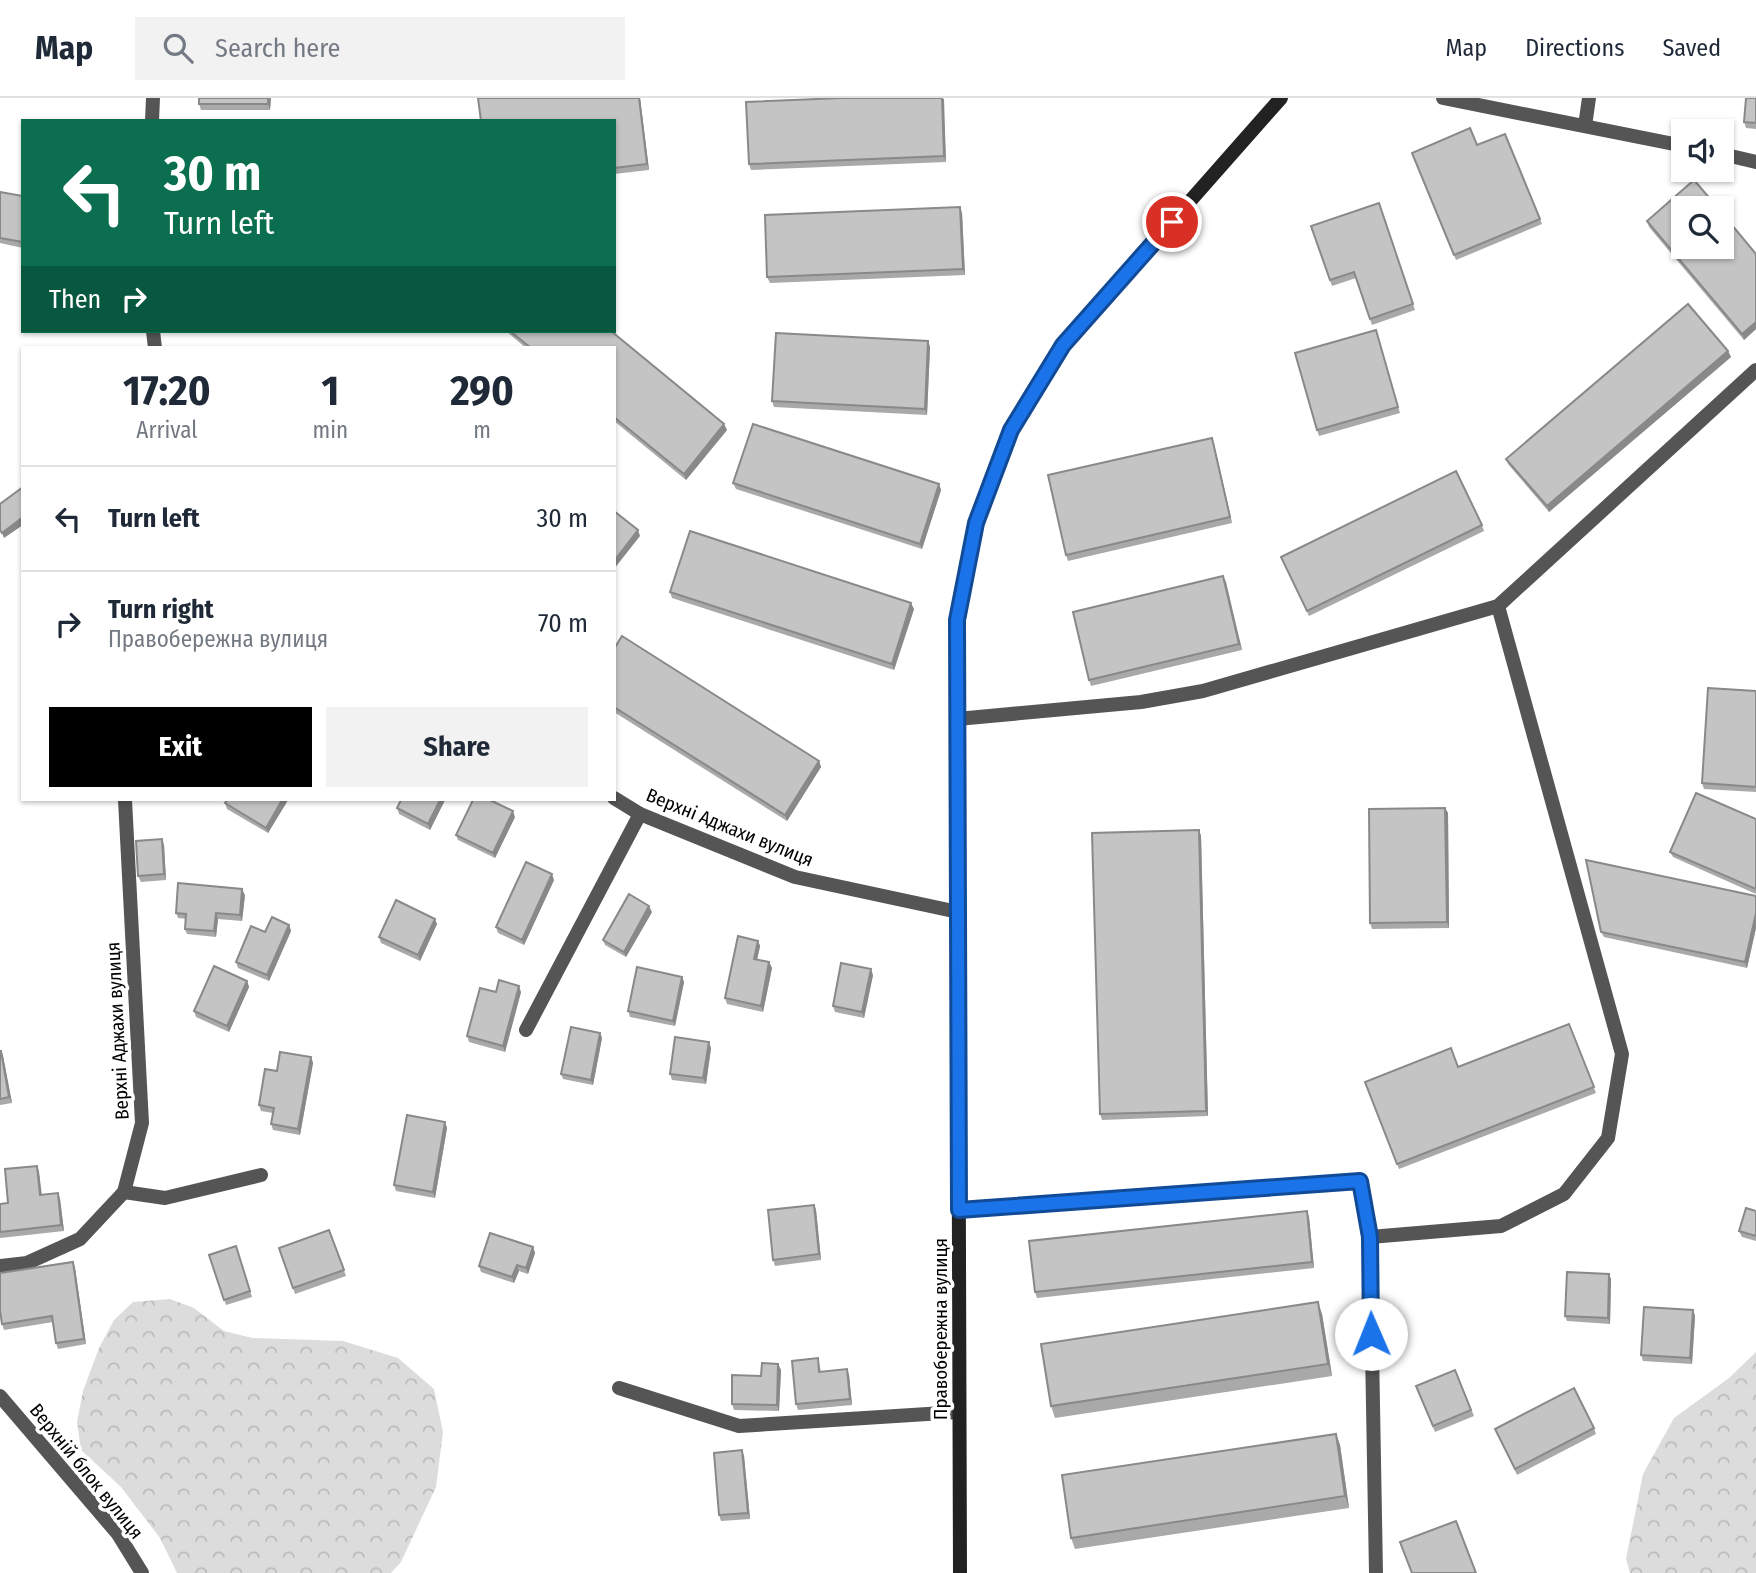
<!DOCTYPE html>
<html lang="en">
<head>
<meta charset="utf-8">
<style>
	:root { --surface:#fff; --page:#f2f2f3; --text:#1f2937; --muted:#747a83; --line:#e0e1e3; --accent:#000 }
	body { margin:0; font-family:"Fira Sans Condensed",sans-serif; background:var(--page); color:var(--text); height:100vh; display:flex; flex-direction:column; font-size:26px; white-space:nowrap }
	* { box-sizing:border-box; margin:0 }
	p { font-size:23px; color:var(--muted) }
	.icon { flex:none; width:38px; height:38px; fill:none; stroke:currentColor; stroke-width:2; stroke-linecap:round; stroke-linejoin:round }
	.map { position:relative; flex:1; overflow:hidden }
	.details { position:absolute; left:21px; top:248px; width:595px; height:455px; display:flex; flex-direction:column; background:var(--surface); border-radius:0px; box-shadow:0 2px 5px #0004 }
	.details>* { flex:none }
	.guide { position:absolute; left:21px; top:21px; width:595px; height:214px; border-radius:0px; box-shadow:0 2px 5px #0004; background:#0b6e4f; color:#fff; overflow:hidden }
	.fabs { position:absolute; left:1671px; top:21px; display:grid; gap:14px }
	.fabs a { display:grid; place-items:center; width:63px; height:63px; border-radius:0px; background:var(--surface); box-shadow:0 2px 5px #0004; font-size:35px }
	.pin { position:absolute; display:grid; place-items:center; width:60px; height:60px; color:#fff; margin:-30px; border:4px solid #fff; border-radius:50%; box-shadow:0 2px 7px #0007 }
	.me { position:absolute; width:77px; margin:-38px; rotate:359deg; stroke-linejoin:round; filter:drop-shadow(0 0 5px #0008) }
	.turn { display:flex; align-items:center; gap:24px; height:147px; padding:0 28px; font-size:32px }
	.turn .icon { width:91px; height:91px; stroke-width:2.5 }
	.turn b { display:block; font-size:49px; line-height:60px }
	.then { display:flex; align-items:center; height:66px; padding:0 28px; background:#0003; gap:14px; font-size:26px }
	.eta { display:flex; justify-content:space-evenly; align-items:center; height:119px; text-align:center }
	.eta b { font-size:42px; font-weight:700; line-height:49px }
	.primary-button { display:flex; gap:14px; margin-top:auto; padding:14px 28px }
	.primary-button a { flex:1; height:80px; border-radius:0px; background:var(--accent); color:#fff; font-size:28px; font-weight:700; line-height:80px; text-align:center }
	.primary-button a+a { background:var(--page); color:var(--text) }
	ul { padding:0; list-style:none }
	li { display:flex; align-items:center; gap:21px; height:105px; padding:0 28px; border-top:2px solid var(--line) }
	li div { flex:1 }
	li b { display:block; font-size:26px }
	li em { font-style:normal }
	header { display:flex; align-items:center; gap:42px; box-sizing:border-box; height:98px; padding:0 35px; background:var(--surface); border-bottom:2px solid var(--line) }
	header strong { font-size:33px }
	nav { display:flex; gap:38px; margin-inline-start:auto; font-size:24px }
	.search { width:490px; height:63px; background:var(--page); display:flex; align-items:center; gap:18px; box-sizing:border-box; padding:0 24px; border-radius:0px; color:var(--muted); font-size:26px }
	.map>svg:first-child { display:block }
	.forest { fill:url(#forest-crowns) }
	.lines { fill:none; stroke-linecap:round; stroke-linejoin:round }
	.lane { stroke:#555; stroke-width:14 }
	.street { stroke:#555; stroke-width:14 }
	.secondary { stroke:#222; stroke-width:14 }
	.wall { fill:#a9a9a9 }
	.shaded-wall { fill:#898989 }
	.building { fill:#c4c4c4; stroke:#898989; stroke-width:2 }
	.route-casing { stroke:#114b97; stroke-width:18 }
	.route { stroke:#1a73e8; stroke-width:12 }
	.labels { text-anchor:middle; stroke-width:7; stroke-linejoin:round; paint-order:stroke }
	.street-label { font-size:19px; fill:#000; stroke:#fff }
</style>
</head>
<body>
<header>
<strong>Map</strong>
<div class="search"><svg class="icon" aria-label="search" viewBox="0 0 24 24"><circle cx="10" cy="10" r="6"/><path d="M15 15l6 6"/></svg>Search here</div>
<nav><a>Map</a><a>Directions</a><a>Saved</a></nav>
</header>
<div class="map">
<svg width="1756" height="1475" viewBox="0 0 1756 1475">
	<defs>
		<pattern id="forest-crowns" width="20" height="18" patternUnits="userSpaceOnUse" patternTransform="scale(1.75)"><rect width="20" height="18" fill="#dcdcdc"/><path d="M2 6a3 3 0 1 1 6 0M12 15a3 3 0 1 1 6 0" fill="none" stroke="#bbb"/></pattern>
	</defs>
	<rect width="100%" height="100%" fill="#fff"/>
	<g class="forest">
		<path d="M170,1201L194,1210L224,1233L252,1240L343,1243L398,1260L434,1291L443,1334L436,1389L401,1464L391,1475H177L160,1440L121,1389L81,1352L77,1324L83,1293L99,1250L114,1222L133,1204Z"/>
		<path d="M1756,1254V1475H1630L1626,1461L1643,1376L1674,1320L1729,1280Z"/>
	</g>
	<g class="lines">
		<g class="lane">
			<path d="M1443,0L1684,48"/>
			<path d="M1585,28L1589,0"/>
			<path d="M1722,56L1756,64"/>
			<path d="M957,621L1141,604L1203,593L1498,508L1756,272"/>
			<path d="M526,932L640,716"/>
			<path d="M124,1094L165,1100L261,1077"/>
			<path d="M959,1112L1361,1083L1370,1139L1376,1475"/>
			<path d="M1370,1139L1501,1128L1564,1096L1608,1040L1622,956L1498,508"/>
			<path d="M619,1290L739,1328L959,1314"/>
		</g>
		<g class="street">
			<path d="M152,23L153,0"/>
			<path d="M153,233L155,250"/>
			<path d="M614,700L640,716L795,779L958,814"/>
			<path d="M0,1168L27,1165L80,1141L124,1094L142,1025L125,702"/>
			<path d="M0,1298L118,1436L142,1475"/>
		</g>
		<path class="secondary" d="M960,1475L957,522L976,425L1011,332L1063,247L1281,0"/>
	</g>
	<g class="wall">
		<path d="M199,0H271L270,12H201L199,6Z"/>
		<path d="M640,0L649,72L614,76V23Z"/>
		<path d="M841,0H943L946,64L751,72L749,66Z"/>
		<path d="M1756,0V31L1746,30L1744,24Z"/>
		<path d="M1505,36L1542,126L1456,162L1412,55L1477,47Z"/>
		<path d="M0,94L23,98V150L0,145Z"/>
		<path d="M1379,105L1415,212L1372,227L1356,180L1332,188L1311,128Z"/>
		<path d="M962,115L965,177L770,185L767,179Z"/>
		<path d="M1647,123L1756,156V231L1744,242L1649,129Z"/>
		<path d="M1376,232L1400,315L1319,338L1317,332Z"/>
		<path d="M506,233H611L724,326L727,332L686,382L614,323V250H526Z"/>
		<path d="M928,243L930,249L927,317L774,309L772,303Z"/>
		<path d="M1728,253L1731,259L1549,414L1508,366L1506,361Z"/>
		<path d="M1214,346L1232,425L1068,463L1066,457Z"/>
		<path d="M733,385L939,386L941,392L922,451L736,391Z"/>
		<path d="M1482,427L1484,433L1309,518L1281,459Z"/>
		<path d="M1223,478L1242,552L1091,588L1089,582Z"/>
		<path d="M670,494L914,511L894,572L672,500Z"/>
		<path d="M614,551L819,663L821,669L787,723L614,614Z"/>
		<path d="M1756,593V694L1704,691L1702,685Z"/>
		<path d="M227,702H288L268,735L227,711L225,705Z"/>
		<path d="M401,702H445L430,732L399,716L397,710Z"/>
		<path d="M1445,710L1448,715L1449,830L1372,831L1370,825Z"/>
		<path d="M515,719L495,760L458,742L456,737Z"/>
		<path d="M1756,721V796L1673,759L1670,754Z"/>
		<path d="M1199,732L1201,738L1208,1018L1102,1022L1100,1016Z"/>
		<path d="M164,747L166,782L141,784L138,778Z"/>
		<path d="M554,782L524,847L498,835L496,829Z"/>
		<path d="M245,797L242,823L218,821L216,839L187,836L185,831L186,821L178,820L176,815Z"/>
		<path d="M1756,798V830L1747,870L1604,839L1601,834Z"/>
		<path d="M652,814L626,859L605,847L603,842Z"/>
		<path d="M437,826L420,863L381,845L379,839Z"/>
		<path d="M289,827L291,833L269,883L238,870L236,864Z"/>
		<path d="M758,843L760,848L757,862L769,864L772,870L763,914L727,906L725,900Z"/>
		<path d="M873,877L864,920L835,914L833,908Z"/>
		<path d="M682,879L684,884L675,928L630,919L628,913Z"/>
		<path d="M247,883L249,889L229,934L196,919L194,913Z"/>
		<path d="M496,894H521L505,954L469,944L467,938Z"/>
		<path d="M1569,926L1596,995L1399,1071L1365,984L1458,969Z"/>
		<path d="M600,935L602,940L593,987L563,981L561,976Z"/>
		<path d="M711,950L706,986L672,982L670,976Z"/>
		<path d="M0,953H1L3,958L12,1005L0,1007Z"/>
		<path d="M311,959L313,965L300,1037L273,1032L271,1026L273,1015L261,1013L259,1007Z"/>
		<path d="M445,1024L447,1030L435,1100L396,1093L394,1087Z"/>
		<path d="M37,1068L39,1074L42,1097L58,1095L60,1101L64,1133L0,1140V1106L8,1105Z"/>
		<path d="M814,1107L816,1112L821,1162L775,1168L773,1162Z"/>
		<path d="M1756,1113V1143L1742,1139L1739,1133Z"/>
		<path d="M1309,1119L1314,1170L1037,1200L1035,1194Z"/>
		<path d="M329,1132L346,1178L295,1196L279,1150Z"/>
		<path d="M236,1148L252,1199L226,1207L209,1157Z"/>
		<path d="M533,1149L535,1155L528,1176L519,1173L514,1185L481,1174L479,1168Z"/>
		<path d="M73,1164L75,1170L86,1246L58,1251L56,1245L53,1224L4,1232L2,1226Z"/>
		<path d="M1611,1181L1610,1226L1567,1223L1565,1218Z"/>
		<path d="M1693,1212L1695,1218L1692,1266L1643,1263L1641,1257Z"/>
		<path d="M1322,1216L1332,1278L1055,1320L1051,1308Z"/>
		<path d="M818,1260L821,1274L847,1271L849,1277L852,1307L798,1312L796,1306Z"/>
		<path d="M778,1266L781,1272L779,1313L734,1312L732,1306L761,1278Z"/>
		<path d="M1455,1272L1474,1318L1435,1334L1416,1288Z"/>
		<path d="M1594,1330L1596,1336L1517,1377L1495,1331Z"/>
		<path d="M1336,1336L1340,1347L1349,1410L1075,1451L1071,1440Z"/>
		<path d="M744,1358L750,1421L721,1423L719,1417Z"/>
	</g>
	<g class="shaded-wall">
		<path d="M268,0H271L270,12L268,6Z"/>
		<path d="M639,0H640L649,72L647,66Z"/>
		<path d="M942,0L944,1L946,64L944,58Z"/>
		<path d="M960,109L962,115L965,177L963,171Z"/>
		<path d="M1756,224V231L1744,242L1742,236Z"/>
		<path d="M928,243L930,249L927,317L925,311Z"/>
		<path d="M1728,253L1731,259L1549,414L1547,408Z"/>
		<path d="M724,326L727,332L686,382L684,376Z"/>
		<path d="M1212,340L1214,346L1232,425L1230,419Z"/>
		<path d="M939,386L941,392L922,451L920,446Z"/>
		<path d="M23,419V427L4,440L2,435Z"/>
		<path d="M638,432L640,438L614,471V463Z"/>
		<path d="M1223,478L1226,484L1242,552L1239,546Z"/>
		<path d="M911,505L914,511L894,572L892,566Z"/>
		<path d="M819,663L821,669L787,723L785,717Z"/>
		<path d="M282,702H288L268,735L266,730Z"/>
		<path d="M440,702H445L430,732L428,726Z"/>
		<path d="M1445,710L1448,715L1449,830L1447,824Z"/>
		<path d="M513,713L515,719L495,760L493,755Z"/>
		<path d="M1199,732L1201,738L1208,1018L1206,1013Z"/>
		<path d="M162,741L164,747L166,782L164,776Z"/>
		<path d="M552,776L554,782L524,847L522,842Z"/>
		<path d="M242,791L245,797L242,823L240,817Z"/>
		<path d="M649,808L652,814L626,859L624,854Z"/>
		<path d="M216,815L218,821L216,839L214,833Z"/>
		<path d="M1756,815V830L1747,870L1745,864Z"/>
		<path d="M435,821L437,826L420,863L418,857Z"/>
		<path d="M289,827L291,833L269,883L267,877Z"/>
		<path d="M758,843L760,848L756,867L754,861Z"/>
		<path d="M769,864L772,870L763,914L761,908Z"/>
		<path d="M871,871L873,877L864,920L862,914Z"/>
		<path d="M682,879L684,884L675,928L673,923Z"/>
		<path d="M247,883L249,889L229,934L227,928Z"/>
		<path d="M519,888L521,894L505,954L503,948Z"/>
		<path d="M600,935L602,940L593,987L591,982Z"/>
		<path d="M709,944L711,950L706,986L703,980Z"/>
		<path d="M1,953L3,958L12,1005L9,999Z"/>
		<path d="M311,959L313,965L300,1037L298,1031Z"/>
		<path d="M445,1024L447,1030L435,1100L433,1094Z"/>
		<path d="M37,1068L39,1074L42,1103L40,1097Z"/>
		<path d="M58,1095L60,1101L64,1133L61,1127Z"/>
		<path d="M814,1107L816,1112L821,1162L819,1156Z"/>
		<path d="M1307,1113L1309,1119L1314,1170L1312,1164Z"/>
		<path d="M533,1149L535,1155L528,1176L526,1170Z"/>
		<path d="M73,1164L75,1170L86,1246L84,1241Z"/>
		<path d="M517,1167L519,1173L514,1185L512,1179Z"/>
		<path d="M1609,1176L1611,1181L1610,1226L1608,1220Z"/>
		<path d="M1318,1204L1322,1216L1332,1278L1328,1266Z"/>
		<path d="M1693,1212L1695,1218L1692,1266L1690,1260Z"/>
		<path d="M778,1266L781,1272L779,1313L777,1307Z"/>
		<path d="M847,1271L849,1277L852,1307L850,1301Z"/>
		<path d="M1336,1336L1340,1347L1349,1410L1345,1398Z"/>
		<path d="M742,1352L744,1358L750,1421L748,1415Z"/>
	</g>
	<g class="building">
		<rect x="199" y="0" width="69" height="6"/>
		<path d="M478,0H639L647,66L614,70V23H481Z"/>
		<path d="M841,0H942L944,58L749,66L746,4Z"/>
		<path d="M1746,0H1756V25L1744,24Z"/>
		<path d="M1470,30L1477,47L1505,36L1540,121L1454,157L1412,55Z"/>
		<path d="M1694,82L1718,110H1684V149H1722V115L1756,156V224L1742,236L1647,123Z"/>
		<path d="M0,94L23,98V144L0,140Z"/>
		<path d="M1379,105L1413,206L1370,221L1354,174L1330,182L1311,128Z"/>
		<path d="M960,109L963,171L767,179L765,117Z"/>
		<path d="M1688,206L1728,253L1547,408L1506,361Z"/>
		<path d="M1376,232L1398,309L1317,332L1295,255Z"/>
		<path d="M510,233H611L724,326L684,376L614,319V250H531Z"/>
		<path d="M776,235L928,243L925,311L772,303Z"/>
		<path d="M753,326L939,386L920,446L733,385Z"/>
		<path d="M1212,340L1230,419L1066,457L1048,377Z"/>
		<path d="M1456,373L1482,427L1307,513L1281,459Z"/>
		<path d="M23,389V419L2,435L0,432V406Z"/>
		<path d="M614,413L638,432L614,463Z"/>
		<path d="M690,433L911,505L892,566L670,494Z"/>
		<path d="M1223,478L1239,546L1089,582L1073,514Z"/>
		<path d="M622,538L819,663L785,717L614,609V551Z"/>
		<path d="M1708,590L1756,593V689L1702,685Z"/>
		<path d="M1696,695L1756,721V791L1670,754Z"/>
		<path d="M227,702H282L266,730L225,705Z"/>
		<path d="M401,702H440L428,726L397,710Z"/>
		<path d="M473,702H490L513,713L493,755L456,737Z"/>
		<path d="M1445,710L1447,824L1370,825L1369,711Z"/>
		<path d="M1199,732L1206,1013L1100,1016L1092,735Z"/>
		<path d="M162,741L164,776L138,778L136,743Z"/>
		<path d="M1586,762L1756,798V815L1745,864L1601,834Z"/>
		<path d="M526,764L552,776L522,842L496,829Z"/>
		<path d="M178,785L242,791L240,817L216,815L214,833L185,831L186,816L176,815Z"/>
		<path d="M629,796L649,808L624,854L603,842Z"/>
		<path d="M396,802L435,821L418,857L379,839Z"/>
		<path d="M272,819L289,827L267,877L236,864L251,828L265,834Z"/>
		<path d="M738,838L758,843L754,861L769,864L761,908L725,900Z"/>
		<path d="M841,865L871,871L862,914L833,908Z"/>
		<path d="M214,868L247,883L227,928L194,913Z"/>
		<path d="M637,869L682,879L673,923L628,913Z"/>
		<path d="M499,882L519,888L503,948L467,938L480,890L496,894Z"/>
		<path d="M1569,926L1594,989L1397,1066L1365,984L1451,950L1458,969Z"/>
		<path d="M571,929L600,935L591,982L561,976Z"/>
		<path d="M675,939L709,944L703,980L670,976Z"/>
		<path d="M0,953H1L9,999L0,1001Z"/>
		<path d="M280,954L311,959L298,1031L271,1026L274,1010L259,1007L265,971L277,973Z"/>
		<path d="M407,1017L445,1024L433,1094L394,1087Z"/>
		<path d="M37,1068L40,1097L58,1095L61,1127L0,1134V1106L8,1105L5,1071Z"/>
		<path d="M814,1107L819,1156L773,1162L768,1112Z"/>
		<path d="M1746,1110L1756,1113V1138L1739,1133Z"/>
		<path d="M1307,1113L1312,1164L1035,1194L1029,1143Z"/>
		<path d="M329,1132L344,1172L293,1190L279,1150Z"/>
		<path d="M490,1135L533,1149L526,1170L517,1167L512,1179L479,1168Z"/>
		<path d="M236,1148L250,1193L224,1202L209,1157Z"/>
		<path d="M73,1164L84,1241L56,1245L52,1218L2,1226L0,1212V1175Z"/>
		<path d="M1567,1174L1609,1176L1608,1220L1565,1218Z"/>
		<path d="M1318,1204L1328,1266L1051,1308L1041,1246Z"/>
		<path d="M1644,1209L1693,1212L1690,1260L1641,1257Z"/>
		<path d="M818,1260L819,1274L847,1271L850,1301L796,1306L792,1263Z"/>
		<path d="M762,1265L778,1266L777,1307L732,1306V1277L761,1278Z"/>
		<path d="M1455,1272L1471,1312L1433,1328L1416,1288Z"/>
		<path d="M1574,1290L1594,1330L1515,1371L1495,1331Z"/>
		<path d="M1336,1336L1345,1398L1071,1440L1062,1377Z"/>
		<path d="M742,1352L748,1415L719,1417L714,1355Z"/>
		<path d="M1456,1423L1476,1475H1412L1400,1444Z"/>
	</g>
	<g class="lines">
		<g class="route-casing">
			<path id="route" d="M1172,124L1063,247L1011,332L976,425L957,522L959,1112L1360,1083L1370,1139L1371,1236"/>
		</g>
		<use href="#route" class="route"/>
	</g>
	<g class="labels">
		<g class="street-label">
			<text transform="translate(730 729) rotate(22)" y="7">Верхні Аджахи вулиця</text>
			<text transform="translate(117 933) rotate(-93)" y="7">Верхні Аджахи вулиця</text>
			<text transform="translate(940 1231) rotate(-90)" y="7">Правобережна вулиця</text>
			<text transform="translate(87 1373) rotate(51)" y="7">Верхній блок вулиця</text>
		</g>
	</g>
</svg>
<div class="fabs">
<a><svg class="icon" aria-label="sound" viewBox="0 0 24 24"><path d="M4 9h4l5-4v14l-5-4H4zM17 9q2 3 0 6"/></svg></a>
<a><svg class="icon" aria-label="search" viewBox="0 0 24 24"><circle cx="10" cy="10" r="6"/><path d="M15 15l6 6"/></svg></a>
</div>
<div class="pin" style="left:1172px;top:124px;background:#d93025"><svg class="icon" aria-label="arrive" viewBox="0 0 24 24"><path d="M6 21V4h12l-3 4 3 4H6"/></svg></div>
<svg class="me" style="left:1371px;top:1236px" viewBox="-20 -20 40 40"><circle r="19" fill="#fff"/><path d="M0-13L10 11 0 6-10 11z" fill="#1a73e8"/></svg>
<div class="guide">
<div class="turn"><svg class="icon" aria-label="left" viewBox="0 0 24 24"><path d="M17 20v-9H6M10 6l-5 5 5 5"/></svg><div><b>30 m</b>Turn left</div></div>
<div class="then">Then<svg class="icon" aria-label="right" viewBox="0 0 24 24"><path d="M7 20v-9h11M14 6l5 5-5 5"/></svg></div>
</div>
<section class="details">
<div class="eta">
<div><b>17:20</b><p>Arrival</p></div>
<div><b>1</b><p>min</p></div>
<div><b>290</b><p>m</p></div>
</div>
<ul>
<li><svg class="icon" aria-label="left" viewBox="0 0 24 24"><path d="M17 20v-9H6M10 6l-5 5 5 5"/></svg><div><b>Turn left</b></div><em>30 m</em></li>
<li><svg class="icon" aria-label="right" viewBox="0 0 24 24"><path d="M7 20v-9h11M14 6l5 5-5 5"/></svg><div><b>Turn right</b><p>Правобережна вулиця</p></div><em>70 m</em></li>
</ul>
<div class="primary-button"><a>Exit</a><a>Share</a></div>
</section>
</div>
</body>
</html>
